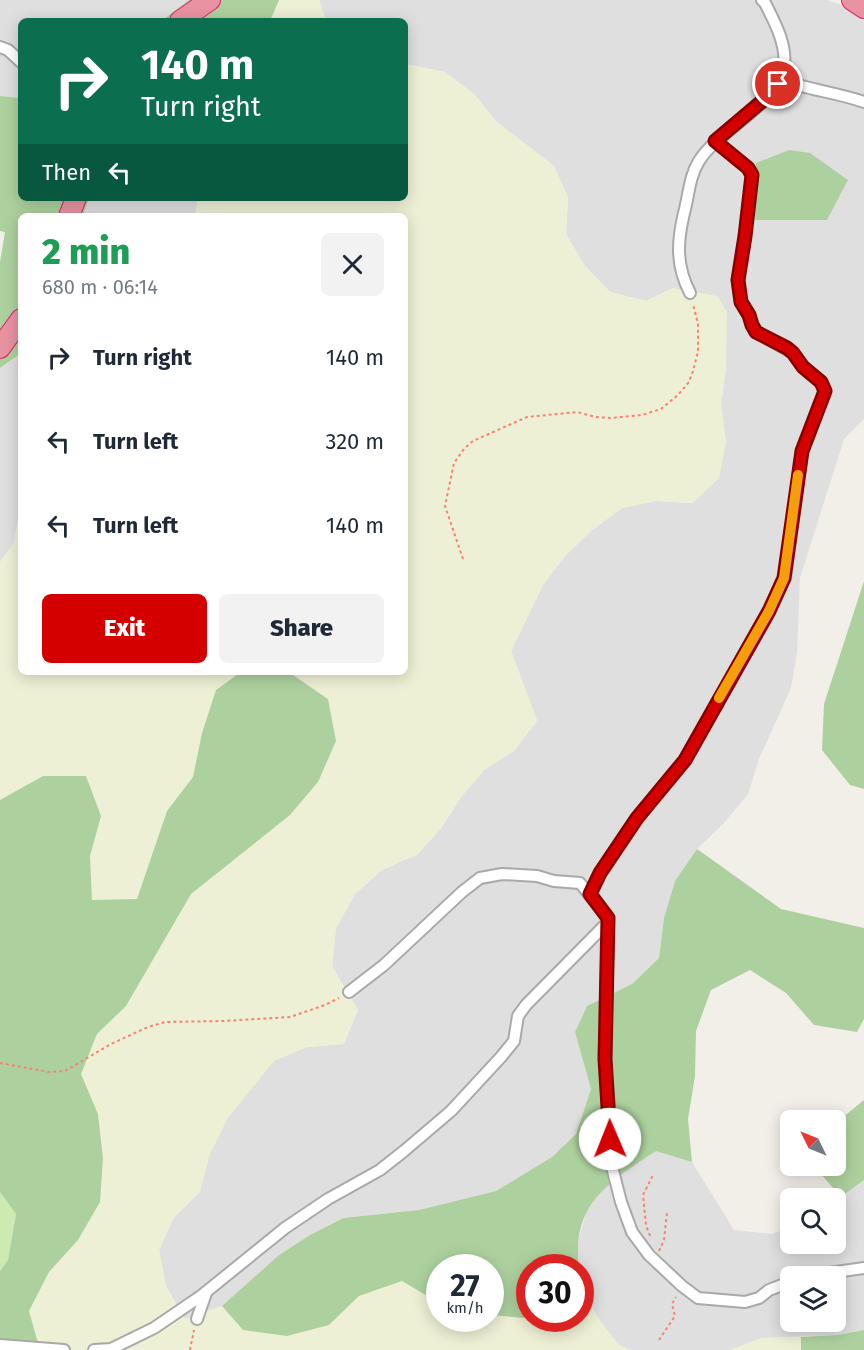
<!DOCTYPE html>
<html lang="en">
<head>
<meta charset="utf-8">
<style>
	:root { --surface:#fff; --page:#f2f2f3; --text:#1f2937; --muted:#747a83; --accent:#d40000 }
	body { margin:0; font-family:"Fira Sans",sans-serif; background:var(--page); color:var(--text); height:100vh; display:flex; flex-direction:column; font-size:22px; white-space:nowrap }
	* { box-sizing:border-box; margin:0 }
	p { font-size:20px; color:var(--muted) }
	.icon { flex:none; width:33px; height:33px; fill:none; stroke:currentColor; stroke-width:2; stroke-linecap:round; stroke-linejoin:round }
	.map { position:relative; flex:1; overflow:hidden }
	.side { position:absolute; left:18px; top:213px; width:390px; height:462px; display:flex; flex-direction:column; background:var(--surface); border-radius:9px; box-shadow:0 3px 15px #0003 }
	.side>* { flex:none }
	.banner { position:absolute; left:18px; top:18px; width:390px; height:183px; border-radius:9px; box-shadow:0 3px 15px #0003; background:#0b6e4f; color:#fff; overflow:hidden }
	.needle { width:39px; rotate:313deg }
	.tools { position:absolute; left:780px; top:1110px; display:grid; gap:12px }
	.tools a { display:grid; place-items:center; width:66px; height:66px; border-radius:9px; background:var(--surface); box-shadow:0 3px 15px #0003; font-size:30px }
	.speed { position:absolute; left:426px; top:1254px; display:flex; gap:12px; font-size:30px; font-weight:700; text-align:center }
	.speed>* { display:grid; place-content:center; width:78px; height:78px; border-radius:50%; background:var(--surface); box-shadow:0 3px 15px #0003; line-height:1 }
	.speed small { font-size:15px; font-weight:400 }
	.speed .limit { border:9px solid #d22; background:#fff; color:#111 }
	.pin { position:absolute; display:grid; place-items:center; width:51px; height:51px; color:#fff; margin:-26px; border:3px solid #fff; border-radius:50%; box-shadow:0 2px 6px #0007 }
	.me { position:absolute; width:66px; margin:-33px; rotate:359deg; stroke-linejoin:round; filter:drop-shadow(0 0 4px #0008) }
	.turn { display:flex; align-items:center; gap:21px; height:126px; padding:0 24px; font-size:27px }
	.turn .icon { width:78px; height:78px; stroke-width:2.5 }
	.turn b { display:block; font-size:42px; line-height:51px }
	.then { display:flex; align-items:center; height:57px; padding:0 24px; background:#0003; gap:12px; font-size:22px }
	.round { display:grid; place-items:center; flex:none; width:63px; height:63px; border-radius:9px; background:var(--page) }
	.headline { display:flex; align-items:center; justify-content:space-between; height:102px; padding:0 24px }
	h1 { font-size:36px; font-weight:800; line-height:45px; color:#1e9e55 }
	.action { display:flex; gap:12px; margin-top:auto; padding:12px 24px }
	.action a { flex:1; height:69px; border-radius:9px; background:var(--accent); color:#fff; font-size:24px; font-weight:800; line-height:69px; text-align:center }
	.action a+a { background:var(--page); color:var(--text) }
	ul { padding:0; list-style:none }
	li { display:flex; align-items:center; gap:18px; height:84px; padding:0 24px }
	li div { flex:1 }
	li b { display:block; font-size:22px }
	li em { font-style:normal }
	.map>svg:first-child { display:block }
	.residential { fill:#e0dfdf; fill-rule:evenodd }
	.farmland { fill:#eef0d5 }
	.grass { fill:#cdebb0 }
	.forest { fill:#add19e }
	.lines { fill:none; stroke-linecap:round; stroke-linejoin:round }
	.street-casing { stroke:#a9a9a9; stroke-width:14 }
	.highway-casing { stroke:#dc2a67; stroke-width:22 }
	.path { stroke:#fa8072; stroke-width:2; stroke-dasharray:3 3; stroke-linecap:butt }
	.street { stroke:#fff; stroke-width:10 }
	.highway { stroke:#e892a2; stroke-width:20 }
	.route-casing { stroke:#8a0000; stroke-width:15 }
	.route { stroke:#d40000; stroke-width:10 }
	.slow { stroke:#f59e0b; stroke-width:10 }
</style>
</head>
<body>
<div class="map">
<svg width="864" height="1350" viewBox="0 0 864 1350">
	<rect width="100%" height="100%" fill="#f2efe9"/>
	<g class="residential">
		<path d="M0,0H189L161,21H21V98L0,96Z"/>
		<path d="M319,0H827L852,9L864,19V419L844,439L800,578L797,652L791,688L759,759L748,794L724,823L697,849L675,881L664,918L659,958L632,984L587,1006L575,1032L591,1089L576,1134L552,1157L496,1191L419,1210L342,1218L310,1235L279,1255L222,1306L185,1319L166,1286L159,1250L174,1217L200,1192L209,1156L227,1119L274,1060L307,1047L344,1044L358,1010L332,967L336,928L355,894L382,870L418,854L442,827L461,797L484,770L514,751L537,721L511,651L543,585L565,556L592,530L622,508L656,501L693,503L726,442L721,405L726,368L673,288L646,301L610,292L585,266L566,234L568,198L554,166L497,122L474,94L445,72L405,64V21H326Z"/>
		<path d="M89,198H198L195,216H83Z"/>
		<path d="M21,351V499L14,543L0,562V368L19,356Z"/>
		<path d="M656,1150L692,1162L734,1230L772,1234L790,1227V1244H836V1201L864,1180V1330L838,1335L762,1338L729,1350H631L619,1346L597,1317L582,1283L577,1246L587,1209L610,1181ZM790,1276H836V1322H790Z"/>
	</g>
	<g class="farmland">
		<path d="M279,0H319L326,21H270Z"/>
		<path d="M405,64L445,72L474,94L497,122L554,166L568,198L566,234L585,266L610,292L646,301L673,288L717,296L727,312L726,368L721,405L726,442L719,478L693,503L656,501L622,508L592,530L565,556L543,585L511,651L537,720L514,751L484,770L461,797L442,827L418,854L382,870L355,894L336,928L332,966L358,1010L343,1044L307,1047L274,1061L227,1119L209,1156L200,1192L174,1217L159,1250L166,1286L185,1319L222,1306L243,1330L329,1325L359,1296L402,1280L439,1303L440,1318H490L491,1315L523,1318L529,1314L530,1318H580L582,1283L597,1317L619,1345L631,1350H40L29,1311L49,1272L78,1240L103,1158L98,1114L81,1074L97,1034L126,1006L191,894L226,865L318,782L336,741L328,699L293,675L280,672H405V216H195L198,198H405Z"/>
		<path d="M21,499V672H241L216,690L202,733L193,777L167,811L137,899L92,901L90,856L101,816L43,776L0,800V562L14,543Z"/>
		<path d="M801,1337V1350H729L762,1338Z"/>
	</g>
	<path class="grass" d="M0,1192L16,1214L8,1260L0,1271Z"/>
	<g class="forest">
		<path d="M189,0H279L270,21H161Z"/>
		<path d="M0,96L21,98V198H89L83,216H21V351L19,355L0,368V262L5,232L0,231Z"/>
		<path d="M789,150L810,153L848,180L827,220H755L756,163Z"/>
		<path d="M864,581V789L850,785L822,750L824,704Z"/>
		<path d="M241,672H280L293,675L328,699L336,741L318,782L290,815L191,894L126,1006L97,1034L81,1074L98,1114L103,1158L100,1202L78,1240L49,1272L29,1311L40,1350H0V1271L8,1260L16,1214L0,1192V800L43,776H86L101,816L90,856L92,900L137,899L167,811L193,777L202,733L216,690Z"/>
		<path d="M697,849L781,909L864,928V1019L857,1032L814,1025L786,993L750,970L711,990L696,1031L695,1076L688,1119L692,1162L656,1151C609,1182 571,1204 579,1267L530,1268L529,1314L524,1318L491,1315L490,1268H440L439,1303L402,1281L359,1296L329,1325L287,1336L243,1330L222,1306L279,1255L310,1235L343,1218L419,1210L496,1191L552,1157L576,1134L591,1089L575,1032L587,1006L632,984L659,958L664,918L675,881Z"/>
		<path d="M864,1100V1180L841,1197L814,1166H836V1123Z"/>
		<path d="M864,1330V1350H801V1337L838,1335Z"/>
	</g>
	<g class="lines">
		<g class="street-casing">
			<g id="street">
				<path d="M0,47L8,50L21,62"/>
				<path d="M780,79C807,90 836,92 864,102"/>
				<path d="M690,293C676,266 677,242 684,213C689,195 689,177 699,161C719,129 778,104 784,68C787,44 775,23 765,3L762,0"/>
				<path d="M590,894L600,873L637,818L685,760L769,611L785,578L802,451L825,391L821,382L803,367L793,353L756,332L752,325L749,315L741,302L738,280L745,236L752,175L748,168L715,141"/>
				<path d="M349,992L384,965L462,892L480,878L502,874L537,876L554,881L580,883L608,918L605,1059L610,1119V1159L621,1202L632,1232L649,1255L682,1286L698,1298L745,1302L759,1298L769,1290L790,1282"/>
				<path d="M808,1276L864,1268"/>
				<path d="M197,1319L206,1293"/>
				<path d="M0,1345L64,1350"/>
				<path d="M94,1350L111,1349L154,1328L201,1296L285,1228L328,1199L380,1170L404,1151L451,1111L501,1057L514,1041L518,1016L526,1005L607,923"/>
			</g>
		</g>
		<g class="highway-casing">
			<g id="highway">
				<path d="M852,0L864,8"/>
				<path d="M180,21L210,0"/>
				<path d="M69,216L76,198"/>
				<path d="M0,348L21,319"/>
			</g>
		</g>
		<g class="path">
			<path d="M463,559L445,506L454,463L464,449L473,441L527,417L577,412L596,417L611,418L642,415L661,409L678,395L689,382L693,371L698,352V324L693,304"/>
			<path d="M0,1063L49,1072L65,1071L111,1044L148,1027L165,1022L223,1021L290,1017L325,1005L339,998"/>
			<path d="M650,1236L646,1225L643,1195L653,1175"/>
			<path d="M659,1251L664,1240L667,1213"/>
			<path d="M659,1340L675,1316L672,1304L676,1297"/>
			<path d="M190,1350L194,1330"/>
		</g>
		<use href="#street" class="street"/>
		<use href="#highway" class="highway"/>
	</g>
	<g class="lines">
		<g class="route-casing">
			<path id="route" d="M610,1139L605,1059L608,918L590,894L600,873L637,818L685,760L769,611L784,578L802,451L825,391L821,382L803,367L793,353L787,348L756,332L752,325L749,315L741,302L738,280L745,236L752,175L748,168L715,141L767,97L778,84"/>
		</g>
		<use href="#route" class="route"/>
		<path class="slow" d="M719,698L769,611L784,578L798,475"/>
	</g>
</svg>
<div class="tools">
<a><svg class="needle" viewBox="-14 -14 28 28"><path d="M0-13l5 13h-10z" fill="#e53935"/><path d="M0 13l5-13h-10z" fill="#747a83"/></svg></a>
<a><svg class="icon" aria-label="search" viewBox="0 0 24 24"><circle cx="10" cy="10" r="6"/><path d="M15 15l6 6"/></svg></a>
<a><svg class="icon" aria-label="layers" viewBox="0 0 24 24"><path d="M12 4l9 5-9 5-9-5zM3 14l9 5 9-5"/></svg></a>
</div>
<div class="speed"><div>27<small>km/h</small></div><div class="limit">30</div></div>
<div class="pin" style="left:778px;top:84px;background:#d93025"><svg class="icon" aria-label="arrive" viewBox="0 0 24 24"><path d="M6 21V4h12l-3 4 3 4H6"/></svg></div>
<svg class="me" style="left:610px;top:1139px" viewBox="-20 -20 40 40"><circle r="19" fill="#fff"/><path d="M0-13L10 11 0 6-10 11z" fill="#d40000"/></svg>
<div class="banner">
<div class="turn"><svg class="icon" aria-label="right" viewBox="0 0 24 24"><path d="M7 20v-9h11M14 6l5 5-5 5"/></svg><div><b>140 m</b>Turn right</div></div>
<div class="then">Then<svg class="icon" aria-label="left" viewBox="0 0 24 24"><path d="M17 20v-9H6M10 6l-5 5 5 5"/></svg></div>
</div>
<section class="side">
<div class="headline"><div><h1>2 min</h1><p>680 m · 06:14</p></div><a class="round"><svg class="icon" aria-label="close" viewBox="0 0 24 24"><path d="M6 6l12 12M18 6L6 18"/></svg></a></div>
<ul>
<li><svg class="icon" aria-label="right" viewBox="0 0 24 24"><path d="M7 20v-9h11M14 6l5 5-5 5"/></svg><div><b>Turn right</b></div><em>140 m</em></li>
<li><svg class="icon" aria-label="left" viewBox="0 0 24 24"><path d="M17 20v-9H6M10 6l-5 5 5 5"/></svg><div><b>Turn left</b></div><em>320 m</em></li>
<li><svg class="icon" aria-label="left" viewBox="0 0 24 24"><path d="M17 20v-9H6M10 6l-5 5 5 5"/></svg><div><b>Turn left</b></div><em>140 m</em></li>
</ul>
<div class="action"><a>Exit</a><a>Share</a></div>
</section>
</div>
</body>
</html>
